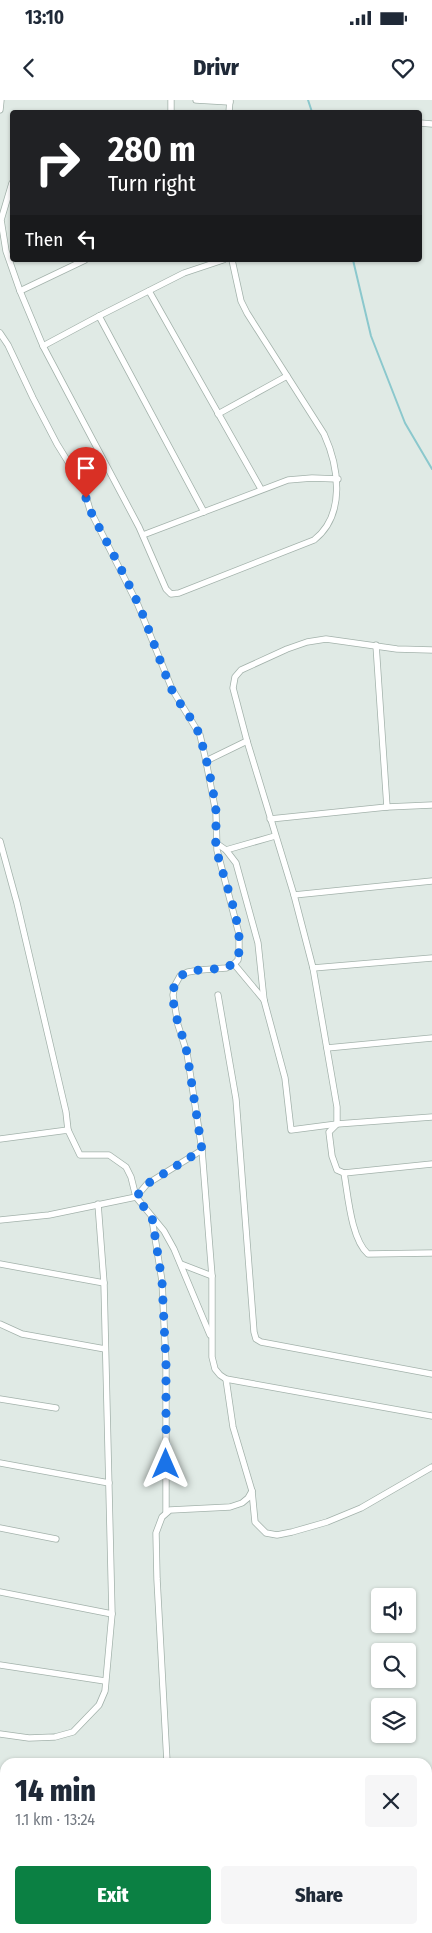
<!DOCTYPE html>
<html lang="en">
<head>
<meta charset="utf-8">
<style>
	:root { --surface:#fff; --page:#f6f6f7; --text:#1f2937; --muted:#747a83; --accent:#0b8043 }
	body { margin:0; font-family:"Fira Sans Condensed",sans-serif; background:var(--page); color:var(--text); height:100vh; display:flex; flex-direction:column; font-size:19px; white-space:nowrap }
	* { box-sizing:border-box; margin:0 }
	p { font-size:16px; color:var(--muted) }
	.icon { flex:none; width:28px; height:28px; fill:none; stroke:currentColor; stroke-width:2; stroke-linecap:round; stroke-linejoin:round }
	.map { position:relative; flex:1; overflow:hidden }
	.details { position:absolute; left:0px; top:1658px; width:432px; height:176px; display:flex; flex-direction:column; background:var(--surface); border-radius:15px 15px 0 0; box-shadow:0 1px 4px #0004 }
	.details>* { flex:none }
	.banner { position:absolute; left:10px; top:10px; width:412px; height:152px; border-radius:5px; box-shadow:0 1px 4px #0004; background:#202124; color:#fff; overflow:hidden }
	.buttons { position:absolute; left:371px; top:1488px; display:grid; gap:10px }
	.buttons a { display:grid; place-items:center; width:45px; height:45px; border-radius:5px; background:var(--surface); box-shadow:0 1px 4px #0004; font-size:25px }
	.pin { position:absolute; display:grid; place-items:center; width:42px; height:42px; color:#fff; margin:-51px -21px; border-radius:50% 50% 50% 0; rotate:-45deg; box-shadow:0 0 5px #0007 }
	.pin .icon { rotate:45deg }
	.me { position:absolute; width:55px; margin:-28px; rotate:0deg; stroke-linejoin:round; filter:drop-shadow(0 0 4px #0008) }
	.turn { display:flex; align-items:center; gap:18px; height:105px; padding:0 15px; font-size:22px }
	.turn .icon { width:65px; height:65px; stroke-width:2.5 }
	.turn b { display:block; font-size:35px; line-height:42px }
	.then { display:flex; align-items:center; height:48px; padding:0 15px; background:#0003; gap:10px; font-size:19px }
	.round { display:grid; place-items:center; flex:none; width:52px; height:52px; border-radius:5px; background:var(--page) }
	.headline { display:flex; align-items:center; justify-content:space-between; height:85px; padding:0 15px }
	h1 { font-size:30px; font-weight:800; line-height:38px }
	.button { display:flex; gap:10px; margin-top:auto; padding:10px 15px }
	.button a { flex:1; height:58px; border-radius:5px; background:var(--accent); color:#fff; font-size:20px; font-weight:800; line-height:58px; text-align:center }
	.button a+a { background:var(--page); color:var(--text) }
	.status { display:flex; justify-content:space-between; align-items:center; height:35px; padding:0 25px; background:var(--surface); direction:ltr }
	.status svg { height:14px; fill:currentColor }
	header { display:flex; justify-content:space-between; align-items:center; height:65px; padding:0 15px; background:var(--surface); font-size:22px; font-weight:800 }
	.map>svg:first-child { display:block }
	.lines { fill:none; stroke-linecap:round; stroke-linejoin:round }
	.stream { stroke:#8bc8cd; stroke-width:2 }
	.minor-casing { stroke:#a3b2ab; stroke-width:7 }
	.secondary-casing { stroke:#a0b5ac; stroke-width:9 }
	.minor { stroke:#fff; stroke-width:5.5 }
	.secondary { stroke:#fff; stroke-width:8 }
	.route { stroke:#1a73e8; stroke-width:9; stroke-dasharray:0 16.2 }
</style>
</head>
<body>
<div class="status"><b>13:10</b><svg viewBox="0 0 49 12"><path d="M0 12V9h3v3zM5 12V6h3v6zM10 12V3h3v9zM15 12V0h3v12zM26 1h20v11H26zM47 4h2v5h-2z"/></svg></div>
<header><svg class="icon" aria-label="back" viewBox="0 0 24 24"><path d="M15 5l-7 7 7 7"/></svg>Drivr<svg class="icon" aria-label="heart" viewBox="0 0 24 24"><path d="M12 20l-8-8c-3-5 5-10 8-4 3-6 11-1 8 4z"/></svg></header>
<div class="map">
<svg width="432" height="1833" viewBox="0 0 432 1833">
	<rect width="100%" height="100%" fill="#e0eae5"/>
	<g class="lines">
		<g class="stream">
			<path d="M308,0L312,12"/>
			<path d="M353,160L371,236L405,323L432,369"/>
		</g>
		<g class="minor-casing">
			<g id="minor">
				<path d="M196,0L230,2"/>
				<path d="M0,10L1,0"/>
				<path d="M171,12V0"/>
				<path d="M229,12L230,0"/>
				<path d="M420,23L432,24"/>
				<path d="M12,83L1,120L6,151L20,191L43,246L139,427L166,489L171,494L179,493L314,440C346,415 339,367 324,334L247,213L241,201L232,160"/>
				<path d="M20,191L85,160"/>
				<path d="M149,191L261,389"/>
				<path d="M99,216L204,412"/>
				<path d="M0,233L8,245L33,298L57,344L83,386L90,410L138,505L172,589L200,635L206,661L216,713L217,750L239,834V852L238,860L234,864L226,868L200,870L188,872L180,876L175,885L173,895L178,925L187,953L202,1050L212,1176V1257L215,1269L220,1275L226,1279L432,1316"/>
				<path d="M43,246L99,216L184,173L223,160"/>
				<path d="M218,314L287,276"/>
				<path d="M143,435L288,380L312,378L338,379"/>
				<path d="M376,545L387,707"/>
				<path d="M432,550L397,549L326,539L307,542L287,549L241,570L235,577L233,588L247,641L294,795L313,868L337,1007V1024L329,1032L332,1056L337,1070L344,1073L432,1064"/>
				<path d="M206,661L247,641"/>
				<path d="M270,719L387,707L432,705"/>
				<path d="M0,741L17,803L66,1012L68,1030"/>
				<path d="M216,743L226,750L236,763L258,843L264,900L285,978L291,1030L337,1024L432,1017"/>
				<path d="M226,750L275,736"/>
				<path d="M294,795L432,781"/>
				<path d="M234,864L264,900"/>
				<path d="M313,868L432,858"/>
				<path d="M218,895L236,999L254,1232L256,1239L261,1242L432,1274"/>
				<path d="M327,948L432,938"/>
				<path d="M0,1039L68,1030L80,1055H109L126,1067L131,1077L136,1097L164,1131L174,1149L210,1235"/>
				<path d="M344,1073C348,1095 351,1139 368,1154L432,1153"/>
				<path d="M152,1119L162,1181L166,1264V1412"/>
				<path d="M0,1120L49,1115L136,1097L147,1084L202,1050"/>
				<path d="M0,1164L104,1183"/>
				<path d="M181,1164L212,1176"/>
				<path d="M0,1224L22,1234L105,1249"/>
				<path d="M226,1279L233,1327L252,1391L255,1422L266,1433L277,1435L292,1432L327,1422L361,1408L432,1367"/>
				<path d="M0,1299L56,1308"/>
				<path d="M0,1363L109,1383"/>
				<path d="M0,1428L56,1439"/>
				<path d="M0,1492L112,1514"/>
				<path d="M0,1565L105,1581"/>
				<path d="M0,1634L29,1638L55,1637L73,1632L99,1605L105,1591L112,1514L104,1183L98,1104"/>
				<path d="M167,1662L157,1479L156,1433L162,1417L170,1410L230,1407L242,1403L248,1398L252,1391"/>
			</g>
		</g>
		<g class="secondary-casing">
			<g id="secondary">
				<path d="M0,1696L5,1697"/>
				<path d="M428,1760L432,1762"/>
			</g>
		</g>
		<use href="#minor" class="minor"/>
		<use href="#secondary" class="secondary"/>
	</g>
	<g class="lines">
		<path class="route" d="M86,398L90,410C107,443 125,475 140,508C151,534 160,562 171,588C179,605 195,620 200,637C207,660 213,687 216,711C217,725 214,739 217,752C224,781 242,822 239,851C236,886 175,851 173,894C173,915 183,934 187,953L202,1050L147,1084L136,1097L152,1117L162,1181L166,1264V1364"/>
	</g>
</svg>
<div class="buttons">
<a><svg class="icon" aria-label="sound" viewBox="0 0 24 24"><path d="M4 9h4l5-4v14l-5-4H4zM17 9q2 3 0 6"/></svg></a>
<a><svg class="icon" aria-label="search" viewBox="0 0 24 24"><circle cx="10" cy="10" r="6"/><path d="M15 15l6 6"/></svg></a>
<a><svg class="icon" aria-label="layers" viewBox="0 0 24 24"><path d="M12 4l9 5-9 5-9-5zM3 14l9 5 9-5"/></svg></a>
</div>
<div class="pin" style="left:86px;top:398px;background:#d93025"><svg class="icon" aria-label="arrive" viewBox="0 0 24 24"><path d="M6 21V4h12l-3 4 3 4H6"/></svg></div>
<svg class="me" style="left:166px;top:1364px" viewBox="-20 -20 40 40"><path d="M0-17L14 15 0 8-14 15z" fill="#1a73e8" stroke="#fff" stroke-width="4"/></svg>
<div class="banner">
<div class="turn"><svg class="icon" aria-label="right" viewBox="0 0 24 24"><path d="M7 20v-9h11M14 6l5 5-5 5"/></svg><div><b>280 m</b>Turn right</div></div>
<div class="then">Then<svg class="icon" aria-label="left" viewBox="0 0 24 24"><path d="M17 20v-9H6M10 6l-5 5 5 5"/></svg></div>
</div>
<section class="details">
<div class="headline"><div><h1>14 min</h1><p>1.1 km · 13:24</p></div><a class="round"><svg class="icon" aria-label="close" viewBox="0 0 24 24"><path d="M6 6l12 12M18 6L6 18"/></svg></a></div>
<div class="button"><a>Exit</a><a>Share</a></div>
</section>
</div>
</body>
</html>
